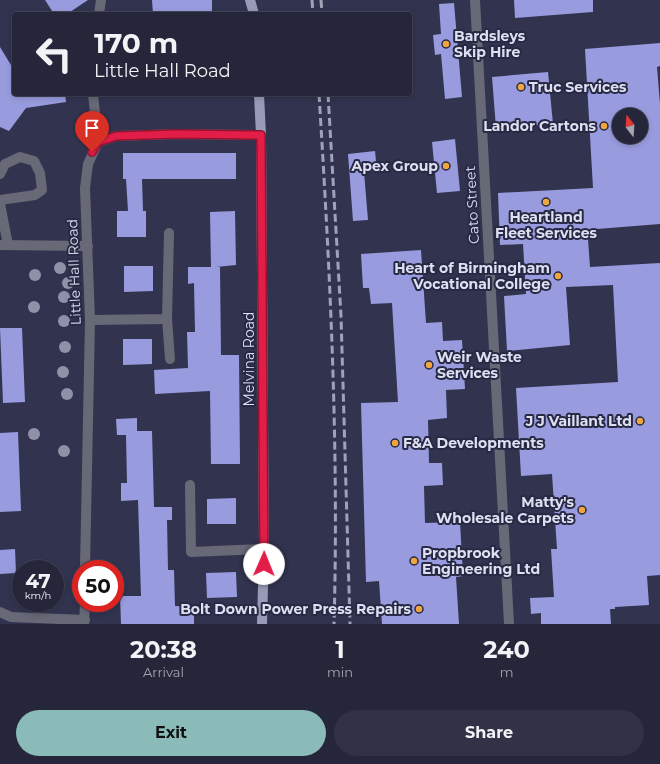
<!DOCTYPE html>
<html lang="en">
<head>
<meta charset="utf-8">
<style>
	:root { --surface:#26263b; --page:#323246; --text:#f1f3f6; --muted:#a4a5af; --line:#424355; --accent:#8bbbb9 }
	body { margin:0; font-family:Montserrat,sans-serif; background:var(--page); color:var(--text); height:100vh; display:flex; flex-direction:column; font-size:15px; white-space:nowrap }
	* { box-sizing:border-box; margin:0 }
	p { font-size:13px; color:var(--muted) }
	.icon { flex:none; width:22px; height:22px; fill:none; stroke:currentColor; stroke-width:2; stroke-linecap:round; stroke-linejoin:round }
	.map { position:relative; height:624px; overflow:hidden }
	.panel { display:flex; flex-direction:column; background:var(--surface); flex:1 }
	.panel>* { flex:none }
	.guide { position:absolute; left:12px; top:12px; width:400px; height:84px; border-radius:4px; box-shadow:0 2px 6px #0003,0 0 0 1px var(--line); background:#26263b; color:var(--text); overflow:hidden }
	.needle { width:26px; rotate:343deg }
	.fabs { position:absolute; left:612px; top:108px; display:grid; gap:8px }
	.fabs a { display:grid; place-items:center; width:36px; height:36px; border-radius:50%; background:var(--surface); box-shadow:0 2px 6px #0003,0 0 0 1px var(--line); font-size:20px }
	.speed { position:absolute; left:12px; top:560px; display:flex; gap:8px; font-size:20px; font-weight:700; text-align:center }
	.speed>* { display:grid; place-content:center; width:52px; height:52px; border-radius:50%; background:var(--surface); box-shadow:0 2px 6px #0003,0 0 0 1px var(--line); line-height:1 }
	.speed small { font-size:10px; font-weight:400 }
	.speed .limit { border:6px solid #d22; background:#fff; color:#111 }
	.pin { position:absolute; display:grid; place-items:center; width:34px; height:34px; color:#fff; margin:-41px -17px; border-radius:50% 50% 50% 0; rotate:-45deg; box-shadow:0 0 4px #0007 }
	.pin .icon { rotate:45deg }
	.me { position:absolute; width:44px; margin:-22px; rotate:1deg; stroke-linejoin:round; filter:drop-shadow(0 0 3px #0008) }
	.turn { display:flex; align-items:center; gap:14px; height:84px; padding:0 16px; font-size:18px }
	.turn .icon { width:52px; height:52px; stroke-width:2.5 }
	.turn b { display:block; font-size:28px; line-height:34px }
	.eta { display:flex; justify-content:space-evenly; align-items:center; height:68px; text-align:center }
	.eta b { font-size:24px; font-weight:700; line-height:28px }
	.cta { display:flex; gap:8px; margin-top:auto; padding:8px 16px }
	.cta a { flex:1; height:46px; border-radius:24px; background:var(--accent); color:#111; font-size:16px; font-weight:700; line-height:46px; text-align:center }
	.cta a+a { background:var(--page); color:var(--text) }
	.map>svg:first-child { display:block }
	.building { fill:#989cde; fill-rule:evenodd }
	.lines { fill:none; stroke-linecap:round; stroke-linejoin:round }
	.minor { stroke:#686977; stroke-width:10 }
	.major { stroke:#989bb7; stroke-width:10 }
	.rail { stroke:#a0a2b7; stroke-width:3; stroke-dasharray:8 4; stroke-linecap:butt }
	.tree { fill:#9091a8 }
	.route-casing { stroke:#92132f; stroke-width:10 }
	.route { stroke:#e11d48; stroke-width:7 }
	.poi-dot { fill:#f0a63f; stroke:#282944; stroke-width:1.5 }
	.labels { text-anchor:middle; stroke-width:4; stroke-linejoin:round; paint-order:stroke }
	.poi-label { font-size:14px; font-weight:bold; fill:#dee0f2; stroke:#282944; text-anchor:end }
	.street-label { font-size:14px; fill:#dee0f2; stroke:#282944 }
</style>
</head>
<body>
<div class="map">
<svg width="660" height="624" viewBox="0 0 660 624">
	<rect width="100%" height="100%" fill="#32334f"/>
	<g class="building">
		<path d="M45,0H88L67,14H54Z"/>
		<path d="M152,0H212V14H153Z"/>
		<path d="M514,0H593V12L515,18Z"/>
		<path d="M454,3L462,97L445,99L441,54L435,55L433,35L441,34L439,4Z"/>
		<path d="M660,43V66L657,67L660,104V224L597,229L598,238L588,239L590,267L660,263V575L647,576L649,605L615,607V609H610L611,624H541V613L531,614L530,598L554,597L551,549H557L552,474L521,476L516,388L618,382L613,285L566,287L570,345L507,351L504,296L526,294L523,244L500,245L498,193L593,188L585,49ZM619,115H641V137H619Z"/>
		<path d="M0,47L14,70V94H65L66,102L26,108L9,131L0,127Z"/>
		<path d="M548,72L553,124L496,128L492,77Z"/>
		<path d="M455,139L460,191L437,193L432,142Z"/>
		<path d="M375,151L377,171L364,172L368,220L353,221L348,154Z"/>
		<path d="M123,153H236V179H142L143,211H146V237H117V211H128L126,179H123Z"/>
		<path d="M235,211L236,265L216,267H220L221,355H239L240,464H211L210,391L155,394L154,370L188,368L187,332H195L194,283L188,284V267H211L210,212Z"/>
		<path d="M421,250L426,323L442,322L443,341L462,340L465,389L446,390L447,418L428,420L429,463H442L443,485L424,486L425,523L460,522L463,576L456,577L459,624H382L379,581L366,582L361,403L398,402L392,303L371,304L369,288H363L361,254Z"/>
		<path d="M124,266H153V291L124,292Z"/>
		<path d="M0,328H22L25,402L3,403Z"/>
		<path d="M123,339H152V364L123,365Z"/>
		<path d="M137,418V431H152L154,507H172V520H167L168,570H174L175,606L194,607V624H121L120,596H141L138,500L121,501V483H127L126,435H117L116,419Z"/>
		<path d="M18,432L21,511L0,512V433Z"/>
		<path d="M236,498V524H207V499Z"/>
		<path d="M15,549L16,573L0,574V550Z"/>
		<path d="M236,572L237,597L207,598L206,573Z"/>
	</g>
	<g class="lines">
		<g class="minor">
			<path d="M475,0L509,624"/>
			<path d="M99,14L101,0"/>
			<path d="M93,94L98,142"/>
			<path d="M0,174L5,164L20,157L34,161L40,173L42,190L35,195L0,200"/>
			<path d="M0,204L8,245"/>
			<path d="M0,245L88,246"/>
			<path d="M167,319L170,359"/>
			<path d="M90,320L167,319L169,233"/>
			<path d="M190,485L191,552L264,549"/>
			<path d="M85,569L90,320L85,188L88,164L98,142L116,136L176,134L261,135"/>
			<path d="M0,612L11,617L85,620"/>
			<path d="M84,624L85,603"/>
		</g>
		<g class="major">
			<path d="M250,0L254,14"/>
			<path d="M259,94L261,135L264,549L262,624"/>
		</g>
		<g class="rail">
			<path d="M312,0L313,14"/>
			<path d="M321,0L322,14"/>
			<path d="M319,94C330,271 339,447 334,624"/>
			<path d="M328,94L341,316L350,624"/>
		</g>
	</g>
	<g class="tree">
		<circle cx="60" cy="268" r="6"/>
		<circle cx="35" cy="275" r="6"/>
		<circle cx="68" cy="283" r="6"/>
		<circle cx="64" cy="297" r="6"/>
		<circle cx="34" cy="307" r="6"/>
		<circle cx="64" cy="321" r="6"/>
		<circle cx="65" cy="347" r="6"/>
		<circle cx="63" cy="372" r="6"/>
		<circle cx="67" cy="394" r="6"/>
		<circle cx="34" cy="434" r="6"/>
		<circle cx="64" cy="451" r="6"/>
	</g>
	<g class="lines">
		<g class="route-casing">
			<path id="route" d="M92,152L98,142L116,136L176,134L261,135L264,564"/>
		</g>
		<use href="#route" class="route"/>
	</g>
	<g class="poi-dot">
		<circle cx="446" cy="44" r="4"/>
		<circle cx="521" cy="87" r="4"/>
		<circle cx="604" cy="126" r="4"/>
		<circle cx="446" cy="166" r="4"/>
		<circle cx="546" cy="202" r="4"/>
		<circle cx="558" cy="276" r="4"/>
		<circle cx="429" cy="365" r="4"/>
		<circle cx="640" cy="421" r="4"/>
		<circle cx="395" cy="443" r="4"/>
		<circle cx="582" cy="510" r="4"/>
		<circle cx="414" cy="561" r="4"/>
		<circle cx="419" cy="609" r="4"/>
	</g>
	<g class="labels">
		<g class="poi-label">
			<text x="454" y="41" text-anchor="start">Bardsleys<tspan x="454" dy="16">Skip Hire</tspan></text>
			<text x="529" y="92" text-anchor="start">Truc Services</text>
			<text x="596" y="131">Landor Cartons</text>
			<text x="438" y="171">Apex Group</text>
			<text x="546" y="222" text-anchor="middle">Heartland<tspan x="546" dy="16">Fleet Services</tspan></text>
			<text x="550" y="273">Heart of Birmingham<tspan x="550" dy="16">Vocational College</tspan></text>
			<text x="437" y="362" text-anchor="start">Weir Waste<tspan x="437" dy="16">Services</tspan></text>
			<text x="632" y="426">J J Vaillant Ltd</text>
			<text x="403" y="448" text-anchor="start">F&amp;A Developments</text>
			<text x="574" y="507">Matty's<tspan x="574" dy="16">Wholesale Carpets</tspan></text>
			<text x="422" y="558" text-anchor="start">Propbrook<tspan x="422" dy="16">Engineering Ltd</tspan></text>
			<text x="411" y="614">Bolt Down Power Press Repairs</text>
		</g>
		<g class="street-label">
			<text transform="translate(472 205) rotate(-93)" y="5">Cato Street</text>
			<text transform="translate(74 272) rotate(-92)" y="5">Little Hall Road</text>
			<text transform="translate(249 359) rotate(-90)" y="5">Melvina Road</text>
		</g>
	</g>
</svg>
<div class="fabs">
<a><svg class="needle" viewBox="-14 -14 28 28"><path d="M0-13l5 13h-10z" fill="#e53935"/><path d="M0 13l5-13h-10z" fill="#a4a5af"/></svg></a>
</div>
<div class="speed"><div>47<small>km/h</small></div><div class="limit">50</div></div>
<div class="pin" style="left:92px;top:152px;background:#d93025"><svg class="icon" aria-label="arrive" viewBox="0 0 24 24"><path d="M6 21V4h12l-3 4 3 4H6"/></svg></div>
<svg class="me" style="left:264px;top:564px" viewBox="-20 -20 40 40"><circle r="19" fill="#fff"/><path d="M0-13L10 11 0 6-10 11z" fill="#e11d48"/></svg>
<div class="guide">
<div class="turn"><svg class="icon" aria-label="left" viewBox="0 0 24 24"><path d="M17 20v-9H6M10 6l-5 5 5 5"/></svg><div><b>170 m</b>Little Hall Road</div></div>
</div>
</div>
<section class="panel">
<div class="eta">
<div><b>20:38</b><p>Arrival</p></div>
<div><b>1</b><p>min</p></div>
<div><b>240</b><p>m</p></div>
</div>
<div class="cta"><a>Exit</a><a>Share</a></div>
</section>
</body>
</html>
